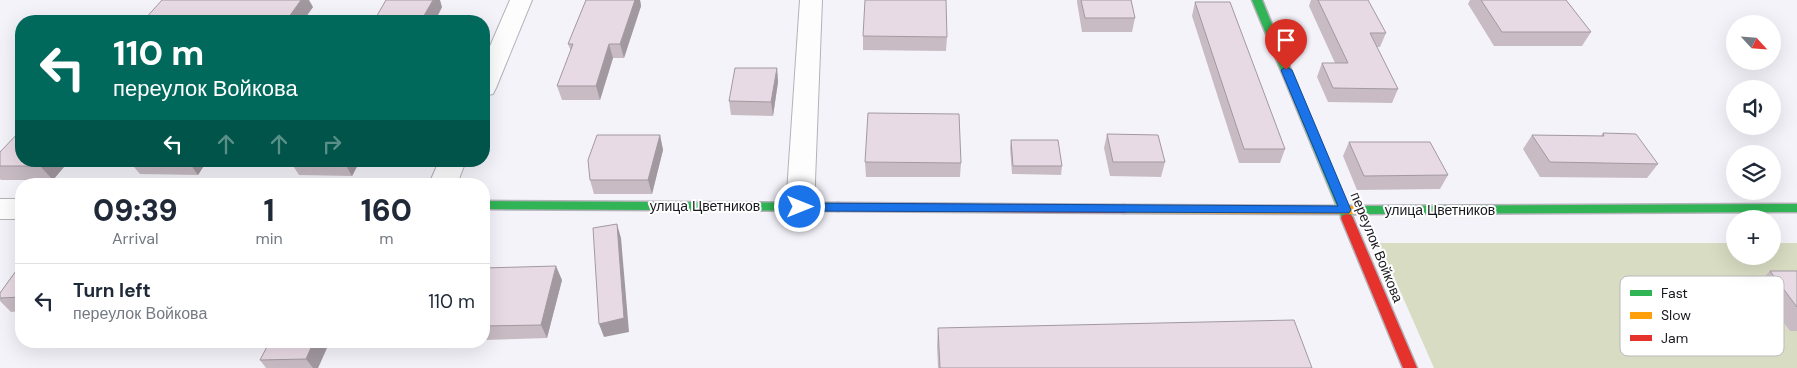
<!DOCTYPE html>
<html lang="en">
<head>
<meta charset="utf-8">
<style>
	:root { --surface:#fff; --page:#f2f2f3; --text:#1f2937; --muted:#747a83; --line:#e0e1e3 }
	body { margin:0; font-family:"DM Sans",sans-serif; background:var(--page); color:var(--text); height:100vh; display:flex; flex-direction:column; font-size:19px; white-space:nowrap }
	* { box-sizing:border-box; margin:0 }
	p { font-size:16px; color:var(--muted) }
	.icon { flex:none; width:28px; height:28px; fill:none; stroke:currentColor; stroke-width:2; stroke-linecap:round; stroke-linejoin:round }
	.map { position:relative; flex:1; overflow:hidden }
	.panel { position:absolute; left:15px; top:178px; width:475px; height:170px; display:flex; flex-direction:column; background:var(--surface); border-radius:20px; box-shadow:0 5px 20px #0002 }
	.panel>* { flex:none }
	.guide { position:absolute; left:15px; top:15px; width:475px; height:152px; border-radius:20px; box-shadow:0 5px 20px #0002; background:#00695c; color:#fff; overflow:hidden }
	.needle { width:32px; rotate:116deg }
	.controls { position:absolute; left:1726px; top:15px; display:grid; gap:10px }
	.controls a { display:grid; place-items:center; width:55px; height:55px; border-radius:50%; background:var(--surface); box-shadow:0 5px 20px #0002; font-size:25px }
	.pin { position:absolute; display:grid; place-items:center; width:42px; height:42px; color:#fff; margin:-51px -21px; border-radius:50% 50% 50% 0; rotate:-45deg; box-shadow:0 0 5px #0007 }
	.pin .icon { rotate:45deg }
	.me { position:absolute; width:55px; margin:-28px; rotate:90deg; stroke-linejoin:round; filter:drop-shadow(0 0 4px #0008) }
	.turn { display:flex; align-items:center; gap:18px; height:105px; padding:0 15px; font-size:22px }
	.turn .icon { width:65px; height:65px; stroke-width:2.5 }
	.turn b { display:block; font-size:35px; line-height:42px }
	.lanes { display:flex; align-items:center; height:48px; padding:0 15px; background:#0003; justify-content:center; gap:25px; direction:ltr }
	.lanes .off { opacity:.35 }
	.eta { display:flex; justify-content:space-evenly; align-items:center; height:85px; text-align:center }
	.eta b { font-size:30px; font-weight:800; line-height:35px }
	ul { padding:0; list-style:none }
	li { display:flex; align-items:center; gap:15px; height:75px; padding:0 15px; border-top:1px solid var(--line) }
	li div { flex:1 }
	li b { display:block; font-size:19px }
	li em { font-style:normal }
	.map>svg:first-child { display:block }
	.green { fill:#d8dcc2 }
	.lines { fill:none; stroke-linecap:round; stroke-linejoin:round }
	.street-casing { stroke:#b3b2b9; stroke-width:2 }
	.fast-casing { stroke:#b3b2b9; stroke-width:3 }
	.slow-casing { stroke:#b3b2b9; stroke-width:3 }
	.jam-casing { stroke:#b3b2b9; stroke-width:3 }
	.street { fill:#fdfdfe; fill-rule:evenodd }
	.fast { fill:#30b455; fill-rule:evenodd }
	.slow { fill:#ff9f0a; fill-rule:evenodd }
	.jam { fill:#e5322d; fill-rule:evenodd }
	.wall { fill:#c8bbc4 }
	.shaded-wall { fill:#a299a0 }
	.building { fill:#e8dae4; stroke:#a299a0 }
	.route { fill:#1a73e8; stroke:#114b97 }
	.labels { text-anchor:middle; stroke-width:4; stroke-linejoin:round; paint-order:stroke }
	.street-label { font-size:14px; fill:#1a1920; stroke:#fff }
	.key { fill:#fff; stroke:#bababc; stroke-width:1 }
	.key-label { font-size:14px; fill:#1a1920 }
</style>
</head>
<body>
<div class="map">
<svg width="1797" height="368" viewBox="0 0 1797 368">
	<rect width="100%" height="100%" fill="#f4f3fa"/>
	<path class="green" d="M1379,243H1735V256H1772L1773,243H1797V368H1434Z"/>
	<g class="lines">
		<g class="street-casing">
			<g id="street">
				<path d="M510,0H532L496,88L493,94L484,96V60Z"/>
				<path d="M800,0H822L814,207L810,214L800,217L790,214L786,207Z"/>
				<path d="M439,161H466L457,184H429Z"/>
				<rect x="0" y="199" width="21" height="20"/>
			</g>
		</g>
		<g class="fast-casing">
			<g id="fast">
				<path d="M1252,0H1262L1349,210L1355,206L1797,204V212L1355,214L1350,212L1353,218L1351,221H1343Z"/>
				<path d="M484,201L838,203L842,204L844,207L842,210L838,211L484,209Z"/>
			</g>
		</g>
		<g class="slow-casing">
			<path id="slow" d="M1124,205L1355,206L1359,207L1361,210L1359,213L1355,214L1124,213L1120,212L1118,209L1120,206Z"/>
		</g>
		<g class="jam-casing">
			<g id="jam">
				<path d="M838,203L1124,205L1128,206L1130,209L1128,212L1124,213L838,211L834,210L832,207L834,204Z"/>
				<path d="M1347,214L1351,215L1353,218L1417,368H1403L1341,218L1343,215Z"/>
			</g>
		</g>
		<use href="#street" class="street"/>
		<use href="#fast" class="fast"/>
		<use href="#slow" class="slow"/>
		<use href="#jam" class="jam"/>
	</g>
	<g class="wall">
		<path d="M586,0H640L641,6L624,58H613L600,100H562L557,86L571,51L568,44Z"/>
		<path d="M1077,0H1131L1135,18L1132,32H1082L1077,2Z"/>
		<path d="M1311,0H1318L1386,33L1380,47H1377L1398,89L1392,103L1328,102L1317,77L1322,63H1335L1309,6Z"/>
		<path d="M1470,0H1566L1591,32L1582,46H1494L1468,4Z"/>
		<path d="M1195,2L1285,149L1280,163H1239L1192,16Z"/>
		<path d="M313,7L303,21H145L144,20Z"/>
		<path d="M442,7L435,21H376L375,19Z"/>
		<path d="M863,36L947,37L946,51L863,50Z"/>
		<path d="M777,68L778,82L773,116L731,115L729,101Z"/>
		<path d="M1603,133L1658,164L1647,178L1540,177L1523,149L1532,135L1601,136Z"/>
		<path d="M1107,134L1165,162L1161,177L1110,176L1104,148Z"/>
		<path d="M660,135L663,150L652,194H594L590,180Z"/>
		<path d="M1011,140L1062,166L1061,175L1012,174L1010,148Z"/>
		<path d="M1349,142L1448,175L1440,189L1357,190L1343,156Z"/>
		<path d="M0,152L69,161L53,180H1L0,179Z"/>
		<path d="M129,161H207L198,175L140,174Z"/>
		<path d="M290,161H360L352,176L299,175Z"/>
		<path d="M865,162L961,163L960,177H866Z"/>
		<path d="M21,264V311L11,312L0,301V293Z"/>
		<path d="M484,268L562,280L547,338L484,340Z"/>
		<path d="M1770,271H1797V331H1790L1756,285Z"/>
		<path d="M938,328L1312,368H938L937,346Z"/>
		<path d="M330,341L318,368H266L260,360Z"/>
	</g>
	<g class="shaded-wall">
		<path d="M301,0H309L313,7L303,21H286Z"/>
		<path d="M433,0H440L442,7L435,21H423L422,19Z"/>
		<path d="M635,0H640L641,6L624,58L620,44Z"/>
		<path d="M609,44L613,58L600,100L596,86Z"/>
		<path d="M777,68L778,82L773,116L771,102Z"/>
		<path d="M660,135L663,150L652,194L648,180Z"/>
		<path d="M45,161H69L53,180L40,166Z"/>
		<path d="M188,161H207L198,175Z"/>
		<path d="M344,161H360L352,176L344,162Z"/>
		<path d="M617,224L621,238L629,332L604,337L599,324Z"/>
		<path d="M556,266L562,280L547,338L541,325Z"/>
		<path d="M314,341H330L318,368H313L306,359Z"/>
	</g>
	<g class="building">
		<path d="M162,0H301L286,21L144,20Z"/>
		<path d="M386,0H433L422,19H375Z"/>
		<path d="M586,0H635L620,44H609L596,86H557L573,44H568Z"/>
		<path d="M865,0H946L947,37L863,36Z"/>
		<path d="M1081,0H1131L1135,18H1085Z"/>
		<path d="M1318,0H1368L1386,33H1370L1398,89L1333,88L1322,63H1348Z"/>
		<path d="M1481,0H1566L1591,32H1502Z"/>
		<path d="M1195,2H1230L1285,149H1244Z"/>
		<path d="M735,68H777L771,102L729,101Z"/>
		<path d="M868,113L959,114L961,163L865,162Z"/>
		<path d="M21,130V161H45L40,166H0V152Z"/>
		<path d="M1603,133L1636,134L1658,164L1550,162L1532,135L1604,136Z"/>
		<path d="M1107,134L1158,135L1165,162H1113Z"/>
		<path d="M597,135H660L648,180H590L588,160Z"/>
		<path d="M1011,140H1058L1062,166H1013Z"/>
		<path d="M1349,142H1430L1448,175L1364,176Z"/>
		<path d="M290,161H344V162Z"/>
		<path d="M617,224L624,318L599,324L593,228Z"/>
		<path d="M21,264V297L0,298V293Z"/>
		<path d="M556,266L541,325L484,326V268Z"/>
		<path d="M1770,271H1797V307Z"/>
		<path d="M1294,320L1312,368H940L938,328Z"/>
		<path d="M270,341H314L306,359L260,360Z"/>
	</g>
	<path class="route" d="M1286,67L1292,70L1351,210L1349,213L800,211L795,207L800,203L1338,206L1281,70Z"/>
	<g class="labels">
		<g class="street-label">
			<text x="705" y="211">улица Цветников</text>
			<text x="1440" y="215">улица Цветников</text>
			<text transform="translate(1377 247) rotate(68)" y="5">переулок Войкова</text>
		</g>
	</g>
	<rect x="1620" y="276" width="164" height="80" rx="8" class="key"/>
	<rect x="1630" y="290" width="22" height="6" fill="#30b455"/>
	<rect x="1630" y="312" width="22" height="7" fill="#ff9f0a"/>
	<rect x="1630" y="335" width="22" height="6" fill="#e5322d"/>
	<g class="key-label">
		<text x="1661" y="298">Fast</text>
		<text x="1661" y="320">Slow</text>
		<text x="1661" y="343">Jam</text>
	</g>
</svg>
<div class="controls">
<a><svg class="needle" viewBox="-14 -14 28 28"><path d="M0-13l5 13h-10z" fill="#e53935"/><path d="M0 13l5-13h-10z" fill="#747a83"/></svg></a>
<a><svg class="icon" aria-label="sound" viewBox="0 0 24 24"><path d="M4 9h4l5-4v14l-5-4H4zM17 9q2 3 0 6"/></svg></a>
<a><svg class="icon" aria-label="layers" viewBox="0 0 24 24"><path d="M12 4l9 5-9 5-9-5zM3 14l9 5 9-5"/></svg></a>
<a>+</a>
</div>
<div class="pin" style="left:1286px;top:70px;background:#d93025"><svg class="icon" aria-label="arrive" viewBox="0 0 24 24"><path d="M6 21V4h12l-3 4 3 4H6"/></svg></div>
<svg class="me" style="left:800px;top:207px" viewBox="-20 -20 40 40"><circle r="17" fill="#1a73e8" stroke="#fff" stroke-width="3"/><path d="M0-11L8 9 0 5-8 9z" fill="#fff"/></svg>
<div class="guide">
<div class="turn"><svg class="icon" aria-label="left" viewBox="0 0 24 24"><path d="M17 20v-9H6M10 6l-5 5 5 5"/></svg><div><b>110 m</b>переулок Войкова</div></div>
<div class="lanes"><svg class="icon" aria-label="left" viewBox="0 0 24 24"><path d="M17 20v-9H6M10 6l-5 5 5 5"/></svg><svg class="icon off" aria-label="ahead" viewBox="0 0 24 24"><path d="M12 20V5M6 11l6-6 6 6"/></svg><svg class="icon off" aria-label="ahead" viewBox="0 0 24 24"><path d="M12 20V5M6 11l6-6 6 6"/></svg><svg class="icon off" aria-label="right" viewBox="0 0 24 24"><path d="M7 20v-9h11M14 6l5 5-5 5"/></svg></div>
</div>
<section class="panel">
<div class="eta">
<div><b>09:39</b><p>Arrival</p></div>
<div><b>1</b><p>min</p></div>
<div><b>160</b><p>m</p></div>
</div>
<ul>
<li><svg class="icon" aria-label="left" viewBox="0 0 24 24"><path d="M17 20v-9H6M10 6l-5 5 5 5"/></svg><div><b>Turn left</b><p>переулок Войкова</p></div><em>110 m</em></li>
</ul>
</section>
</div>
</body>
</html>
